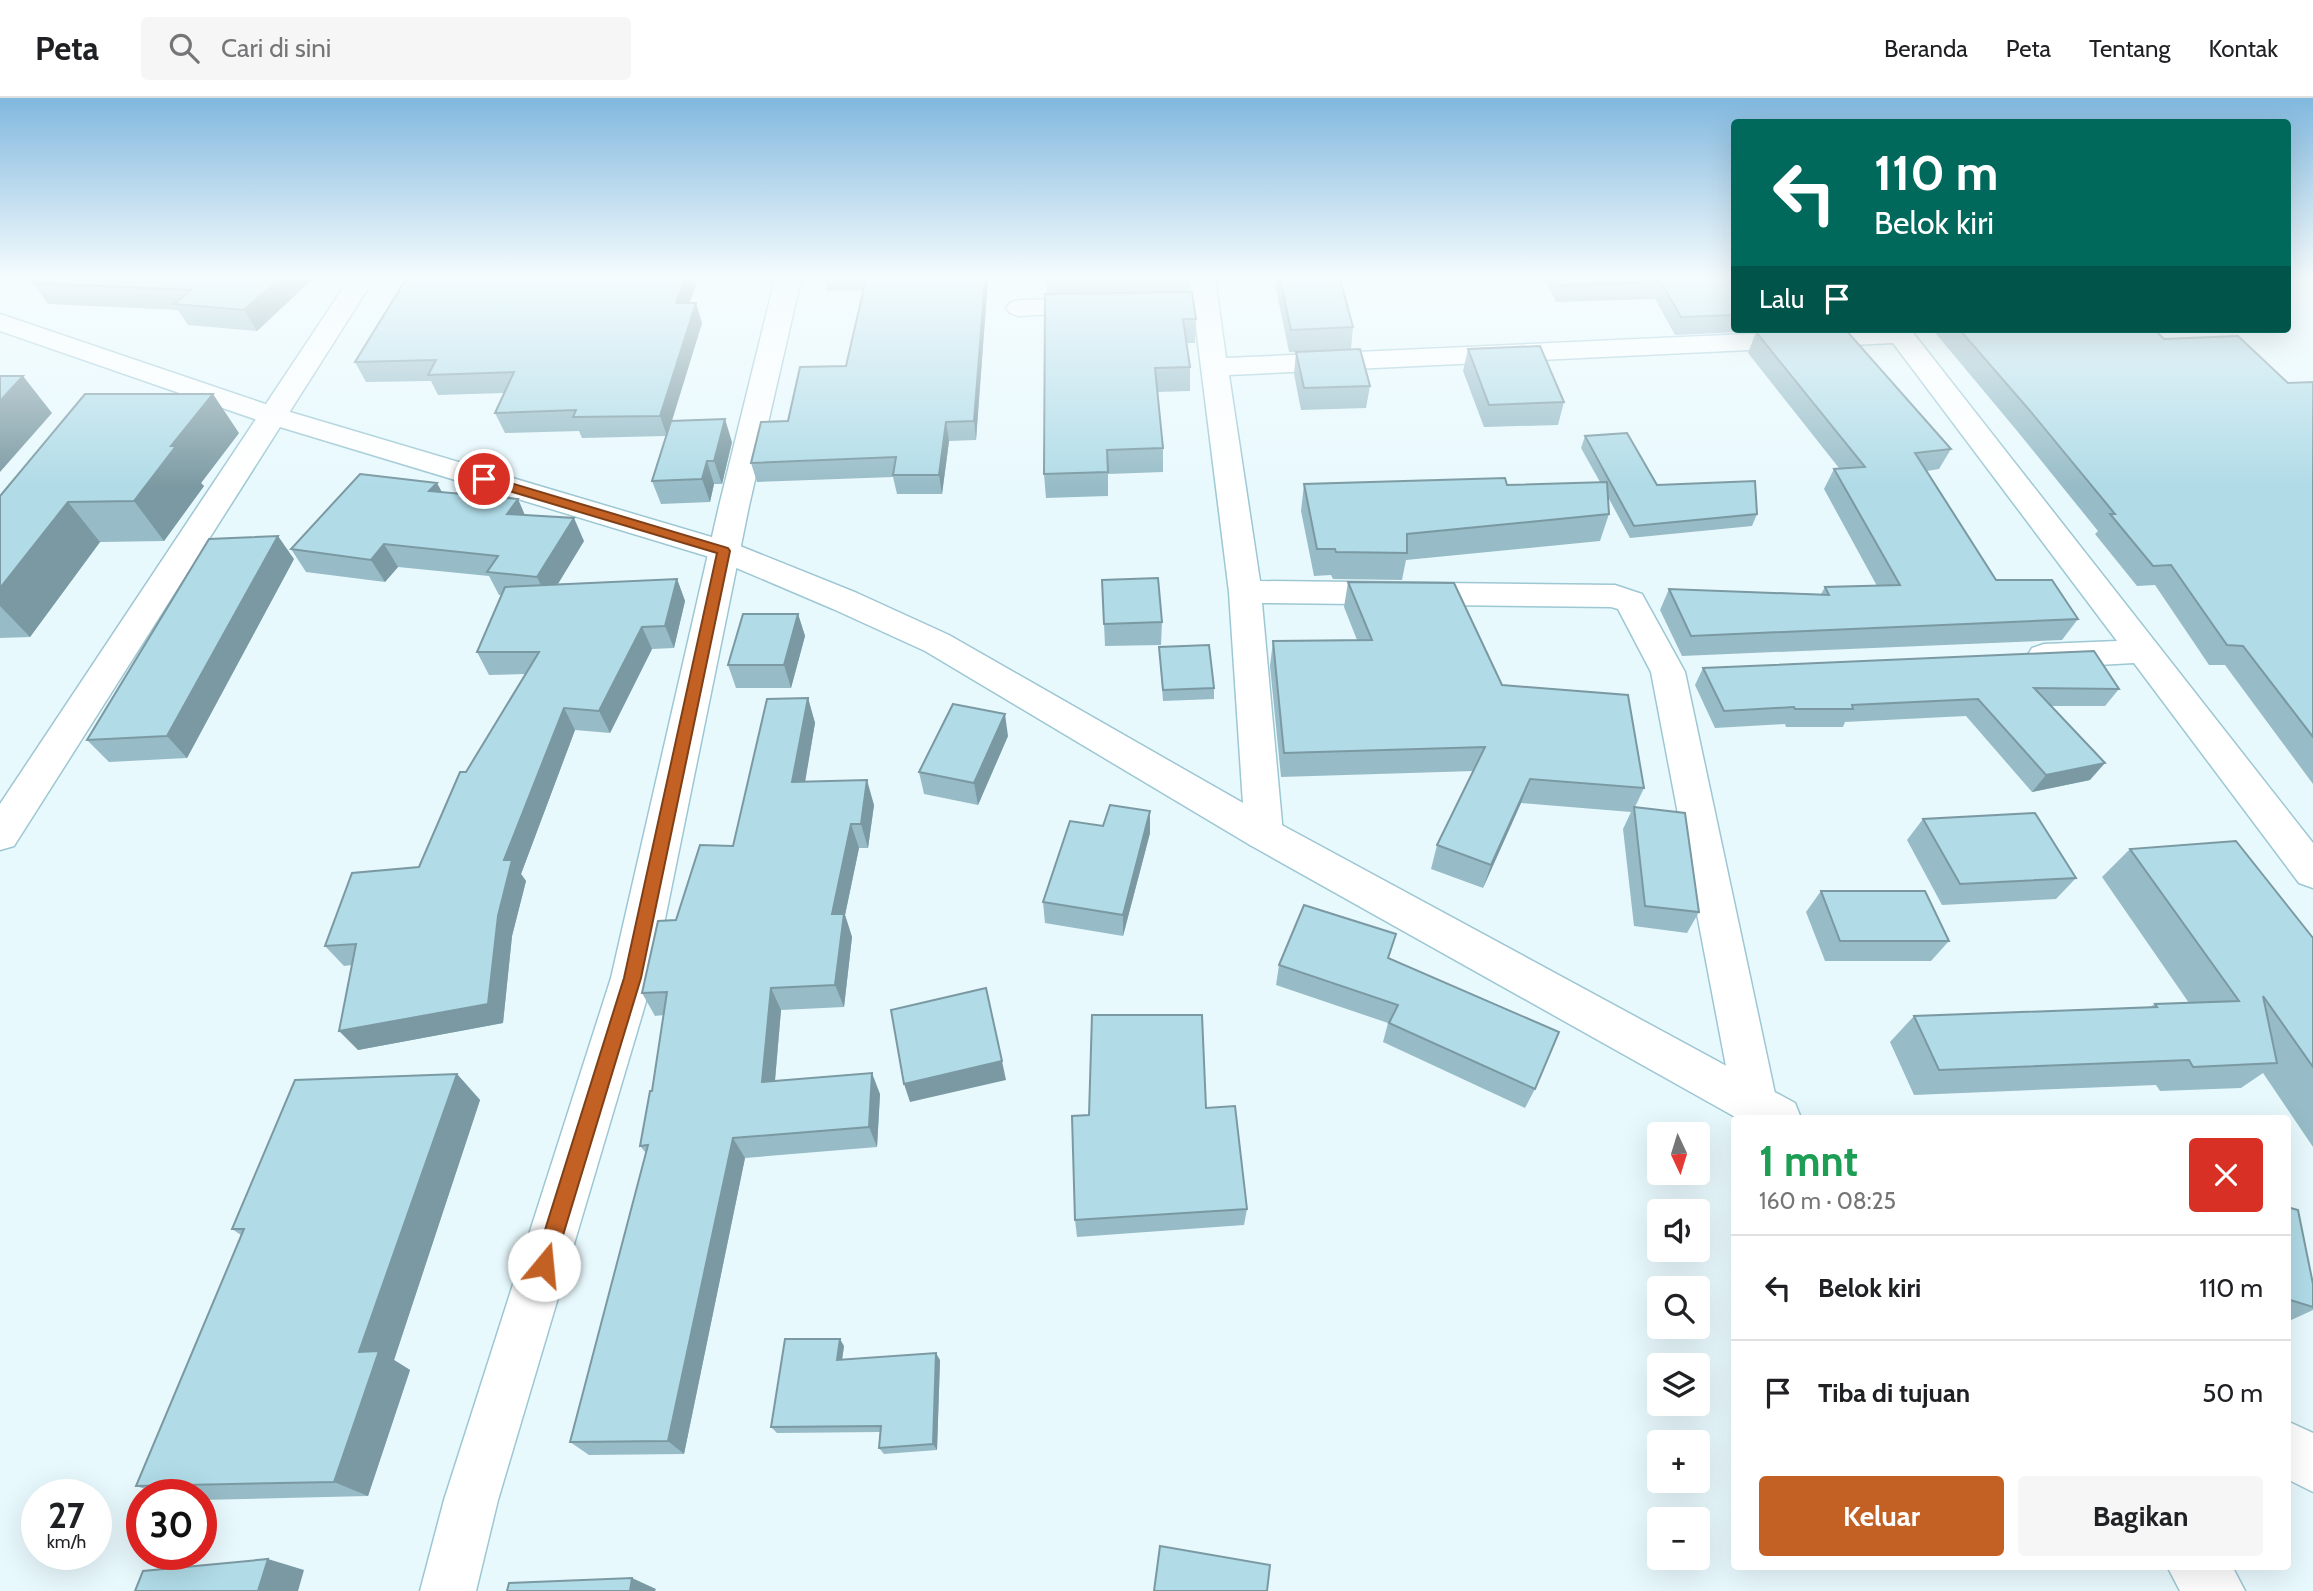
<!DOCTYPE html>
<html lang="id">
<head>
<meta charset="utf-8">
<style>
	:root { --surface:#fff; --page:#f6f6f6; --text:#202124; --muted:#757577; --line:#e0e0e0; --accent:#c36124 }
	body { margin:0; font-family:Cabin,sans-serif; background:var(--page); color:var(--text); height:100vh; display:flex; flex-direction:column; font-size:26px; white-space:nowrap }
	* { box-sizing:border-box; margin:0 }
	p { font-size:23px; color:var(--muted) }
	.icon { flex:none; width:38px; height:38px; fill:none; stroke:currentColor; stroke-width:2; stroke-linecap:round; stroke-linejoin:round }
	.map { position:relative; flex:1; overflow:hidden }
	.sheet { position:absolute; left:1731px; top:1017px; width:560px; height:455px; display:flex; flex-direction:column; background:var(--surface); border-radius:7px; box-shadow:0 7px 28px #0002 }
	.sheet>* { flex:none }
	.guide { position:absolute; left:1731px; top:21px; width:560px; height:214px; border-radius:7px; box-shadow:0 7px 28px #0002; background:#00695c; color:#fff; overflow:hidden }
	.needle { width:46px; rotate:176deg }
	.buttons { position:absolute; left:1647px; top:1024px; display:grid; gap:14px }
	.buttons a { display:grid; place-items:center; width:63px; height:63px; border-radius:7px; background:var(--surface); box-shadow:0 7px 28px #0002; font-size:35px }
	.speed { position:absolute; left:21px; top:1381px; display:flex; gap:14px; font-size:35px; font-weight:700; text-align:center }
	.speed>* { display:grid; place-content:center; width:91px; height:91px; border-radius:50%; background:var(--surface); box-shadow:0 7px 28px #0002; line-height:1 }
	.speed small { font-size:18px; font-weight:400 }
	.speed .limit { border:10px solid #d22; background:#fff; color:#111 }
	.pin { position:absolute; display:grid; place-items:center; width:60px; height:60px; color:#fff; margin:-30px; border:4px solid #fff; border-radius:50%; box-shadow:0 2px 7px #0007 }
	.me { position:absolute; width:77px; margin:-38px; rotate:17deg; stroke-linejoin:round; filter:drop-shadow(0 0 5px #0008) }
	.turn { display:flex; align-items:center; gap:24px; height:147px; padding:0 28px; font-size:32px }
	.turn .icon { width:91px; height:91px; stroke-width:2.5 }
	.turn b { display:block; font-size:49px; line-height:60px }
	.then { display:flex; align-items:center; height:66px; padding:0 28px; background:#0003; gap:14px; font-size:26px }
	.round { display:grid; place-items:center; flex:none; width:74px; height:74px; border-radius:7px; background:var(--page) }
	.overview { display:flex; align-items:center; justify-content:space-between; height:119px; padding:0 28px }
	h1 { font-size:42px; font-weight:700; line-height:52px; color:#1e9e55 }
	.action { display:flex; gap:14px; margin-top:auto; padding:14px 28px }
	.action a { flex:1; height:80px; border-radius:7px; background:var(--accent); color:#fff; font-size:28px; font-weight:700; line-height:80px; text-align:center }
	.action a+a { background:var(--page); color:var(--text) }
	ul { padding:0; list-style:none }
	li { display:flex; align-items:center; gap:21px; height:105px; padding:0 28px; border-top:2px solid var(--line) }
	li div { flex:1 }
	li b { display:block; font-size:26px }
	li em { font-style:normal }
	header { display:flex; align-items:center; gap:42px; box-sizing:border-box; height:98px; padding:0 35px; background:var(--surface); border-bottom:2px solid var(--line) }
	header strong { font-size:33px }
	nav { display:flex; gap:38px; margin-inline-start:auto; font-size:24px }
	.search { width:490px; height:63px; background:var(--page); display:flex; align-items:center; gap:18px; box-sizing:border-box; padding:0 24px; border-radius:7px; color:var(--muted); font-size:26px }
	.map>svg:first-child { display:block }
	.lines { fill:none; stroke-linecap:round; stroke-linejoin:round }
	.minor-casing { stroke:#9dc7d3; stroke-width:3 }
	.major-casing { stroke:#9dc7d3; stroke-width:3 }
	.minor { fill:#fff; fill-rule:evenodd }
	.major { fill:#fff; fill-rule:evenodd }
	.wall { fill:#97bcc7 }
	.shaded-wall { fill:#7b99a2 }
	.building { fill:#b0dbe7; stroke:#7b99a2; stroke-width:2 }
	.route { fill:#c36124; stroke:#7f3f17; stroke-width:2 }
</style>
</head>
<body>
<header>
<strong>Peta</strong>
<div class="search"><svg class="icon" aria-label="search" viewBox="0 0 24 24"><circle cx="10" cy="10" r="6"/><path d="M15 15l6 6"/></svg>Cari di sini</div>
<nav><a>Beranda</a><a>Peta</a><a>Tentang</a><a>Kontak</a></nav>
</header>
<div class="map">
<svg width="2313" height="1493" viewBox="0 0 2313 1493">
	<rect width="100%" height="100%" fill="#e8f9fd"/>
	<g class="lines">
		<g class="minor-casing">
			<g id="minor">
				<path d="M349,181H374L14,748L0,752V706Z"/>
				<path d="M775,181H801L749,408L653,880L498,1402L476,1493H420L444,1402L611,880L719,408Z"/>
				<path d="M1190,181H1215L1226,260L1859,231H1910L2313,745V790L2299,785L2134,565L2044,570L2032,566L2027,558L2032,550L2044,546L2117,543L1893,245L1229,277L1260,483L1615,487L1642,496L1685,574L1777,1005L1771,1019H1739L1733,1005L1651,574L1618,511L1611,509L1262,505L1283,736L1278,747L1264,751L1250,747L1245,736L1229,494Z"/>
				<path d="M1096,200L1105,203L1109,208L1105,213L1019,218L1010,215L1006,210L1010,205L1019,202Z"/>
				<path d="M2167,1468H2232L2245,1493H2180Z"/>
			</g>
		</g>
		<g class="major-casing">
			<g id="major">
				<path d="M0,216L280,311L735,446L857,495L949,537L1278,725L1795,1005L1801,1020H1737L1250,747L925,553L833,511L713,460L260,323L0,233Z"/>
				<path d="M2287,1323L2313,1335V1394L2287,1381Z"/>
			</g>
		</g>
		<use href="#minor" class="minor"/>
		<use href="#major" class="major"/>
	</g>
	<g class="wall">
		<path d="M406,181H698L689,205L702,225L672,323L732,344L722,386H714L710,404L661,406L652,383L666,338L582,340L579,333L505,335L495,315L504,295L438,297L431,283L366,284L355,264Z"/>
		<path d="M824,181H988L976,342L949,343L942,396H897L893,379L757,384L751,365L788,323L846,268L864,192L827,193Z"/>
		<path d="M1046,181H1189V194L1196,221L1195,245H1186L1190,269V293L1157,294L1163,350V374L1108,376V398L1046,400L1044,376L1047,196Z"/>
		<path d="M1274,181H1340L1353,229L1351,251L1370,288L1366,310L1301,312L1294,276L1296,254H1289Z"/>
		<path d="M1545,181H1734V231H1802L1675,237L1655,201L1556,204Z"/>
		<path d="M312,182L257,233L188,227L178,212L48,206L33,185Z"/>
		<path d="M1932,231H2154L2164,241L2288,285L2313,284V686L2225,567H2209L2155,487L2137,488L2095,436L2098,433L2018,334Z"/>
		<path d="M1756,234L1951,351L1939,371L1927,373L1996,482L2078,521L2062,542L1682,558L1660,512L1669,491L1821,496L1825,489L1877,488L1824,391L1834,371L1839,370L1748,255Z"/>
		<path d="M1468,251L1564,304L1558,327L1484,329L1463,273Z"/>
		<path d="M239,335L201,385L204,388L164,443L100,444L30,539L0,540V398Z"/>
		<path d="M1585,338L1657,387L1757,416L1752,428L1630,440L1608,399L1609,416L1600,443L1406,462L1402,482L1333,481L1331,477L1314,478L1301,413L1304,386L1507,387L1600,384L1581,350Z"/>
		<path d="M442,394L525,417L584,443L558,486L677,481L685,503L674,550L652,551L610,635L575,632L521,776L526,783L512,838L503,925L358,952L352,867L344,868L325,848L419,769L466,674L525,576L489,577L477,554L502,497H499L489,478L398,469L385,484L306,474L291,451Z"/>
		<path d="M294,461L187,660L109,664L87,642Z"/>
		<path d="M1102,482L1162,524L1161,547L1105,548Z"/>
		<path d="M1348,484L1502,587L1644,690L1635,709L1699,814L1687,835L1634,828L1623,731L1631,714L1521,705L1483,790L1431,771L1437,747L1474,673L1281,679L1270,568L1273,543L1357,542L1344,509Z"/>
		<path d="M798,516L805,538L791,590H736L728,567Z"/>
		<path d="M1159,549L1214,590V601L1163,603Z"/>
		<path d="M1703,570L2119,591L2105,608H2051L2090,682L2032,694L1966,618L1845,624L1843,629H1786L1785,626L1715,630L1695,587Z"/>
		<path d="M808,600L815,625L805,683L874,707L868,750H859L845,817L852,839L844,909L781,912L775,983L880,996L877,1049L745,1060L684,1356L589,1357L570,1344L646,1055L640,1048L652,993L664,917L655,918L642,895L676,822L733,748Z"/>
		<path d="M1008,638L978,707L924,696L919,674Z"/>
		<path d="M1923,721L2076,780L2056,801L1942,807L1907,742Z"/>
		<path d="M1103,728L1150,735L1123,838L1045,825L1043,804Z"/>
		<path d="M2130,751L2313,840V1049L2263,975L2241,990L2160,993L2156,987L1914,997L1890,944L1914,918L2150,909L2155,906L2189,905L2102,779Z"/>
		<path d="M1821,793L1949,843L1931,863H1825L1806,814Z"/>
		<path d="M1389,861L1535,991L1525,1010L1383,944L1388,925L1276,887L1279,867Z"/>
		<path d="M457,976L480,1002L394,1262L410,1272L368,1398L201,1402V1396H160L136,1388L241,1137L232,1131Z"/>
		<path d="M1206,1010L1247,1111L1244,1127L1077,1139L1075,1122Z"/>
		<path d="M2287,1109L2313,1186V1212L2287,1224Z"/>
		<path d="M844,1248L842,1261L940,1262L937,1352L884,1356L879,1350L880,1334L777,1335L771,1329Z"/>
	</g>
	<g class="shaded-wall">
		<path d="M279,181H312L257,233L244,212Z"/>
		<path d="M685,181H698L682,226L676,205Z"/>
		<path d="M985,181H988L976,342L974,323Z"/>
		<path d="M696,205L702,225L667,338L660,318Z"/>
		<path d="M23,278L52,315L0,374V303Z"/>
		<path d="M213,296L239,335L201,385L204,388L164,443L134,403L171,348Z"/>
		<path d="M725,321L732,344L722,386L714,363Z"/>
		<path d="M946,324L949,343L942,396L939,377Z"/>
		<path d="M707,363L714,386L710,404L702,381Z"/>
		<path d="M437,385L449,407L429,393Z"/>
		<path d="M518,401L528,424L507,416Z"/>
		<path d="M68,404L100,444L30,539L0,508V490Z"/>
		<path d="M574,420L584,443L548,502L537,479Z"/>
		<path d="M278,438L294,461L187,660L167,638Z"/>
		<path d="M384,446L398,469L385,484L371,462Z"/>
		<path d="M677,481L685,503L674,550L665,528Z"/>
		<path d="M798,516L805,538L791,590L784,567Z"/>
		<path d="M642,529L652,551L610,635L599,613Z"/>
		<path d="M808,600L815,625L801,708L792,684Z"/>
		<path d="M564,610L575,632L521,776L526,783L512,838L503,925L358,952L339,933L504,762Z"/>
		<path d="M1005,616L1008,638L978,707L974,685Z"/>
		<path d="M2105,665L2090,682L2032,694L2046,677Z"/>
		<path d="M1530,681L1521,705L1483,790L1491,767Z"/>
		<path d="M867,682L874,707L868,750L861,726Z"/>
		<path d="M1150,713V735L1123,838V817Z"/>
		<path d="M851,726L859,750L845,817L852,839L844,909L835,887L832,816Z"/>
		<path d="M771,890L781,912L773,1005L762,984Z"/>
		<path d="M1002,963L1006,982L910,1004L904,986Z"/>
		<path d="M872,975L880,996L877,1049L869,1029Z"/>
		<path d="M457,976L480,1002L394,1262L410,1272L368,1398L334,1384L359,1254Z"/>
		<path d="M733,1040L745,1060L684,1356L668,1343Z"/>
		<path d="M840,1241L844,1248L841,1269L837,1262Z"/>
		<path d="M936,1255L940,1262L937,1352L933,1346Z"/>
		<path d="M268,1461L304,1472L298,1493H258Z"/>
		<path d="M632,1480L656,1491L655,1493H630Z"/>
	</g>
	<g class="building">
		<path d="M38,181H279L244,212L174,206L191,192L33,185Z"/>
		<path d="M406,181H685L676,205H696L660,318L573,319L576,312L495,315L514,274L428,277L436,262L355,264Z"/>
		<path d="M866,181H985L974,323L946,324L939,377H893L896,359L751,365L761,324L788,323L800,269L846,268Z"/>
		<path d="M1280,181H1340L1353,229L1291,232Z"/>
		<path d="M1558,181H1734V217L1681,219L1661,184L1561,187Z"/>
		<path d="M1192,194L1196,221H1183L1190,269L1155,270L1163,350L1107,352L1108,374L1044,376L1045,196Z"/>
		<path d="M1826,231H1845L1951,351L1915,355L1996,482H2052L2078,521L1691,538L1669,491L1829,497L1825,489L1900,487L1834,371L1865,369L1756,234Z"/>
		<path d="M1959,231H2154L2164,241L2238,238L2288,285L2313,284V639L2243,548L2227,547L2171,467L2153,468L2110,416H2115L2031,314Z"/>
		<path d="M1540,248L1564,304L1489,307L1468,251Z"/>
		<path d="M1360,251L1370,288L1304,290L1296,254Z"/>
		<path d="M0,278H23L0,303Z"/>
		<path d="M85,296H213L171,348H176L134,403L68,404L0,490V398Z"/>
		<path d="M725,321L714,363H707L702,381L652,383L671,323Z"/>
		<path d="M1627,335L1657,387L1755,383L1757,416L1634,428L1585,338Z"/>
		<path d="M360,376L437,385L429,393L518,401L507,416L574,420L537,479L487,474L498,458L384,446L371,462L291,451Z"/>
		<path d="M1505,380L1507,387L1607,384L1609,416L1407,436V455L1336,454L1335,451H1317L1304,386Z"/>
		<path d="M278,438L167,638L87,642L209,441Z"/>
		<path d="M1158,480L1162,524L1104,526L1102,482Z"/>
		<path d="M677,481L665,528L642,529L599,613L564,610L504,762H512L498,818L488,906L339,933L356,846L325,848L352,775L419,769L460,674H466L539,554H477L505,489Z"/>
		<path d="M1348,484L1454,485L1502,587L1628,597L1644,690L1530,681L1491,767L1437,747L1485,649L1284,655L1273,543L1372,542Z"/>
		<path d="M743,516H798L784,567H728Z"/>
		<path d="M1209,547L1214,590L1163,592L1159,549Z"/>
		<path d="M2094,553L2119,591L2034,590L2105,665L2046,677L1978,601L1852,607L1853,611H1795L1794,609L1724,613L1703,570Z"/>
		<path d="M808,600L792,684L867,682L861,726H851L832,816H844L835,887L771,890L762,984L872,975L869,1029L733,1040L668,1343L570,1344L648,1047L640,1048L650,993H652L667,894L642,895L658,823L676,822L700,747L733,748L767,601Z"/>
		<path d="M953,606L1005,616L974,685L919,674Z"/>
		<path d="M1110,707L1150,713L1123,817L1043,804L1070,723L1103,728Z"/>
		<path d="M1634,709L1685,715L1699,814L1645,808Z"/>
		<path d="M2035,715L2076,780L1960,786L1923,721Z"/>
		<path d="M2236,743L2313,840V969L2263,898L2277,965L2193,969L2189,962L1939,972L1914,918L2157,909L2155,906L2239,903L2130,751Z"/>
		<path d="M1821,793H1925L1949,843H1840Z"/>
		<path d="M1304,807L1396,836L1388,860L1559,934L1535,991L1389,925L1398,907L1279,867Z"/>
		<path d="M986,890L1002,963L904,986L891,912Z"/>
		<path d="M1092,917H1202L1206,1010L1235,1008L1247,1111L1075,1122L1072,1018L1089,1017Z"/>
		<path d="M457,976L359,1254L379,1253L334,1384L136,1388L244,1131H232L295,982Z"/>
		<path d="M2287,1109L2298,1112L2313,1186V1209L2287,1201Z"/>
		<path d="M785,1241H840L837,1262L936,1255L933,1346L879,1350L881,1328L771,1329Z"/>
		<path d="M1160,1448L1270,1467L1267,1493H1154Z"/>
		<path d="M268,1461L258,1493H135L143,1473Z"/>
		<path d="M632,1480L630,1493H507L509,1485Z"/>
	</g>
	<linearGradient id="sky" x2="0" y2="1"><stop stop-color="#81b8de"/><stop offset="0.46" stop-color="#f5fcfe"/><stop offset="1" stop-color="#f5fcfe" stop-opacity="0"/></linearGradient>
	<rect width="2313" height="390" fill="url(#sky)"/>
	<path class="route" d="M484,377L728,450L730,453L641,880L554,1167L551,1174L544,1177L537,1174L534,1167L624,880L717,455L479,384L477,381Z"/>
</svg>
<div class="buttons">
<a><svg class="needle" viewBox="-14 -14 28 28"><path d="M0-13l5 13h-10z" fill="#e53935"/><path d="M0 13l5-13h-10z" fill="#757577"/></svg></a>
<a><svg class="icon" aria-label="sound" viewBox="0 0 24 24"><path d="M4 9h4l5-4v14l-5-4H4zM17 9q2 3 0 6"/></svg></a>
<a><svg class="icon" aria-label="search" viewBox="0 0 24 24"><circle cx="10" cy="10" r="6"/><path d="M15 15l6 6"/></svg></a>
<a><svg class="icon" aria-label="layers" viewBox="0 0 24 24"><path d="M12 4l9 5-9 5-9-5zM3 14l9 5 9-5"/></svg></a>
<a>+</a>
<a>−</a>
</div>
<div class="speed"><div>27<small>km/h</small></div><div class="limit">30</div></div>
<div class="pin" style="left:484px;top:381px;background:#d93025"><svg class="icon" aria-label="arrive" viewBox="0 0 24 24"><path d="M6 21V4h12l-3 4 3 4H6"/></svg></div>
<svg class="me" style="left:544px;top:1167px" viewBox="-20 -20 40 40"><circle r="19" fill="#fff"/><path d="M0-13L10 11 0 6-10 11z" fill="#c36124"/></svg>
<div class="guide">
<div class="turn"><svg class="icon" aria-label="left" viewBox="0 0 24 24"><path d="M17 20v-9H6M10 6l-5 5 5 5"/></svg><div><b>110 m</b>Belok kiri</div></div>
<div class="then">Lalu<svg class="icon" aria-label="arrive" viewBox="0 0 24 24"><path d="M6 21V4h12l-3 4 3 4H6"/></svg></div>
</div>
<section class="sheet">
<div class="overview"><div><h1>1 mnt</h1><p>160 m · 08:25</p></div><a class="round" style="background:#d93025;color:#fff"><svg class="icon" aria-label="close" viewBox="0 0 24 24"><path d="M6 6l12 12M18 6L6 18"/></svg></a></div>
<ul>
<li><svg class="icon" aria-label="left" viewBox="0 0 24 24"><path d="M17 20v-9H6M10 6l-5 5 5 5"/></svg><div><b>Belok kiri</b></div><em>110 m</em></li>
<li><svg class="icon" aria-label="arrive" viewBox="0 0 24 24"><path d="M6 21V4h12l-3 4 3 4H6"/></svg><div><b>Tiba di tujuan</b></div><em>50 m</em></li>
</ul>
<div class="action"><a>Keluar</a><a>Bagikan</a></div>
</section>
</div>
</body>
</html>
